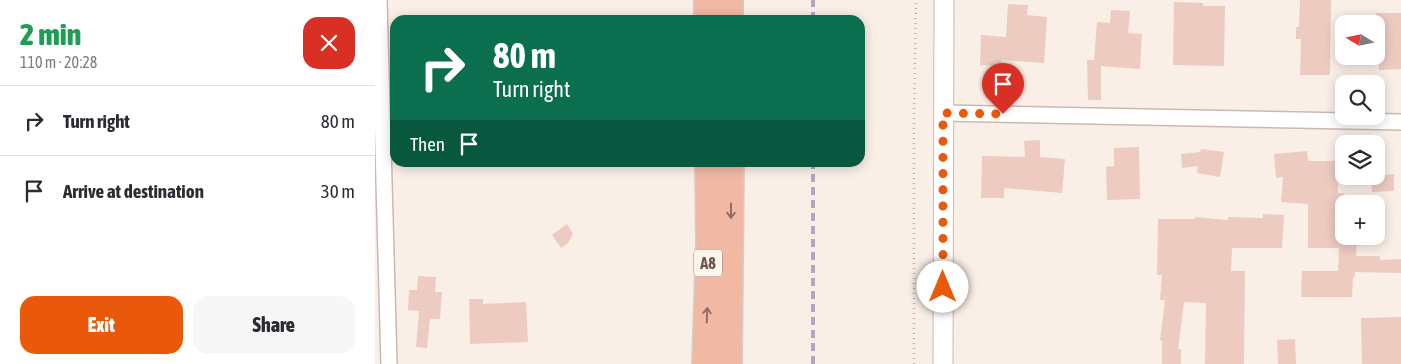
<!DOCTYPE html>
<html lang="en">
<head>
<meta charset="utf-8">
<style>
	:root { --surface:#fff; --page:#f7f7f7; --text:#2b2b33; --muted:#7c7c81; --line:#e1e1e2; --accent:#ea580c }
	body { margin:0; font-family:"Asap Condensed",sans-serif; background:var(--page); color:var(--text); height:100vh; display:flex; flex-direction:column; font-size:19px; white-space:nowrap }
	* { box-sizing:border-box; margin:0 }
	p { font-size:16px; color:var(--muted) }
	.icon { flex:none; width:28px; height:28px; fill:none; stroke:currentColor; stroke-width:2; stroke-linecap:round; stroke-linejoin:round }
	.map { position:relative; flex:1; overflow:hidden }
	.drawer { display:flex; flex-direction:column; background:var(--surface); width:375px }
	.drawer>* { flex:none }
	.banner { position:absolute; left:15px; top:15px; width:475px; height:152px; border-radius:15px; box-shadow:0 2px 12px #0003; background:#0b6e4f; color:#fff; overflow:hidden }
	.needle { width:32px; rotate:280deg }
	.tools { position:absolute; left:960px; top:15px; display:grid; gap:10px }
	.tools a { display:grid; place-items:center; width:50px; height:50px; border-radius:10px; background:var(--surface); box-shadow:0 2px 12px #0003; font-size:25px }
	.pin { position:absolute; display:grid; place-items:center; width:42px; height:42px; color:#fff; margin:-51px -21px; border-radius:50% 50% 50% 0; rotate:-45deg; box-shadow:0 0 5px #0007 }
	.pin .icon { rotate:45deg }
	.me { position:absolute; width:55px; margin:-28px; rotate:0deg; stroke-linejoin:round; filter:drop-shadow(0 0 4px #0008) }
	.turn { display:flex; align-items:center; gap:18px; height:105px; padding:0 20px; font-size:22px }
	.turn .icon { width:65px; height:65px; stroke-width:2.5 }
	.turn b { display:block; font-size:35px; line-height:42px }
	.then { display:flex; align-items:center; height:48px; padding:0 20px; background:#0003; gap:10px; font-size:19px }
	.round { display:grid; place-items:center; flex:none; width:52px; height:52px; border-radius:15px; background:var(--page) }
	.head { display:flex; align-items:center; justify-content:space-between; height:85px; padding:0 20px }
	h1 { font-size:30px; font-weight:800; line-height:38px; color:#1e9e55 }
	.cta { display:flex; gap:10px; margin-top:auto; padding:10px 20px }
	.cta a { flex:1; height:58px; border-radius:15px; background:var(--accent); color:#fff; font-size:20px; font-weight:800; line-height:58px; text-align:center }
	.cta a+a { background:var(--page); color:var(--text) }
	ul { padding:0; list-style:none }
	li { display:flex; align-items:center; gap:15px; height:70px; padding:0 20px; border-top:1px solid var(--line) }
	li div { flex:1 }
	li b { display:block; font-size:19px }
	li em { font-style:normal }
	main { display:flex; flex:1; min-height:0 }
	.map>svg:first-child { display:block }
	.building { fill:#edcbc1 }
	.lines { fill:none; stroke-linecap:round; stroke-linejoin:round }
	.minor-casing { stroke:#cdb8b1; stroke-width:18 }
	.tertiary-casing { stroke:#cdb8b1; stroke-width:21 }
	.trunk-casing { stroke:#d5ccca; stroke-width:28 }
	.path { stroke:#d2aea4; stroke-width:2.5; stroke-dasharray:1 4; stroke-linecap:butt }
	.minor { stroke:#fff; stroke-width:15 }
	.tertiary { stroke:#fff; stroke-width:19 }
	.trunk { stroke:#f1b9a4; stroke-width:25 }
	.rail { stroke:#b1a6c3; stroke-width:4; stroke-dasharray:8 5; stroke-linecap:butt }
	.oneway { stroke:#926d64 }
	.route { stroke:#ea580c; stroke-width:9; stroke-dasharray:0 16.2 }
	.labels { text-anchor:middle; stroke-width:5; stroke-linejoin:round; paint-order:stroke }
	.shield { fill:#fdf4ed; stroke:#9c847e; stroke-width:1 }
	.shield-label { font-size:16px; font-weight:bold; fill:#72544e }
</style>
</head>
<body>
<main>
<section class="drawer">
<div class="head"><div><h1>2 min</h1><p>110 m · 20:28</p></div><a class="round" style="background:#d93025;color:#fff"><svg class="icon" aria-label="close" viewBox="0 0 24 24"><path d="M6 6l12 12M18 6L6 18"/></svg></a></div>
<ul>
<li><svg class="icon" aria-label="right" viewBox="0 0 24 24"><path d="M7 20v-9h11M14 6l5 5-5 5"/></svg><div><b>Turn right</b></div><em>80 m</em></li>
<li><svg class="icon" aria-label="arrive" viewBox="0 0 24 24"><path d="M6 21V4h12l-3 4 3 4H6"/></svg><div><b>Arrive at destination</b></div><em>30 m</em></li>
</ul>
<div class="cta"><a>Exit</a><a>Share</a></div>
</section>
<div class="map">
<svg width="1026" height="364" viewBox="0 0 1026 364">
	<rect width="100%" height="100%" fill="#faefe7"/>
	<g class="building">
		<path d="M925,0H956L955,75H925L926,39H921V27H924Z"/>
		<path d="M799,2L828,3V6H850L849,66L798,65Z"/>
		<path d="M633,4L653,5L652,15L672,17L669,63L626,60V66L605,65L606,35L631,37Z"/>
		<path d="M736,10L755,11L753,33L767,34L765,69L726,66V100H713L712,60H719L722,22L735,23Z"/>
		<path d="M1001,13H1026V69L1004,70L1003,46H1001Z"/>
		<path d="M665,140V157L690,159L687,193L629,188V198H606L607,156L650,157L649,141Z"/>
		<path d="M764,147L765,199L732,200L731,167L739,166V148Z"/>
		<path d="M826,149L849,152L845,177L822,173L823,166L807,168L806,154L825,152Z"/>
		<path d="M932,151L933,161H963V193H969V236H982L981,256H1005V260L1026,259V273L980,272V277H978L977,297H926L927,271H963L964,248H933V204L906,202L908,177L901,178L899,154Z"/>
		<path d="M1019,174V191L997,192L996,176Z"/>
		<path d="M888,214L909,215L907,248H857L856,271H870L869,364H830L831,303L809,302L803,349H806V364H787V341L785,340L790,300H785L787,275H782L783,219H820V217L853,220V217L888,218Z"/>
		<path d="M192,224L198,234L193,243L186,248L177,235Z"/>
		<path d="M43,276L61,277L60,292H67L65,319H55L52,348L41,347L44,311L33,310L34,290H42Z"/>
		<path d="M94,299H108V304L151,302L153,342L95,344Z"/>
		<path d="M1026,317V364H987L986,318Z"/>
		<path d="M920,339L921,364H903L902,340Z"/>
	</g>
	<g class="lines">
		<g class="minor-casing">
			<g id="minor">
				<path d="M4,0L14,364"/>
				<path d="M568,113L1026,122"/>
			</g>
		</g>
		<g class="tertiary-casing">
			<path id="tertiary" d="M568,364L569,0"/>
		</g>
		<g class="trunk-casing">
			<g id="trunk">
				<path d="M332,0V20"/>
				<path d="M355,0V20"/>
				<path d="M330,364L334,244L333,162"/>
				<path d="M354,364L356,162"/>
			</g>
		</g>
		<path class="path" d="M539,364V117L541,0"/>
		<use href="#minor" class="minor"/>
		<use href="#tertiary" class="tertiary"/>
		<use href="#trunk" class="trunk"/>
		<g class="rail">
			<path d="M438,20V0"/>
			<path d="M438,364V162"/>
		</g>
	</g>
	<defs><path id="oneway-shaft" d="M-6 0H5M1.5-3L5.5 0L1.5 3" fill="none" stroke-width="1.6" stroke-linecap="round" stroke-linejoin="round" transform="scale(1.25)"/></defs>
	<g class="oneway">
		<use href="#oneway-shaft" transform="translate(356 211) rotate(90)"/>
		<use href="#oneway-shaft" transform="translate(332 315) rotate(-88)"/>
	</g>
	<g class="lines">
		<path class="route" d="M568,287V113L628,114"/>
	</g>
	<g class="labels">
		<rect class="shield" x="319" y="249.5" width="28" height="27" rx="4"/>
		<g class="shield-label">
			<text x="333" y="269">A8</text>
		</g>
	</g>
</svg>
<div class="tools">
<a><svg class="needle" viewBox="-14 -14 28 28"><path d="M0-13l5 13h-10z" fill="#e53935"/><path d="M0 13l5-13h-10z" fill="#7c7c81"/></svg></a>
<a><svg class="icon" aria-label="search" viewBox="0 0 24 24"><circle cx="10" cy="10" r="6"/><path d="M15 15l6 6"/></svg></a>
<a><svg class="icon" aria-label="layers" viewBox="0 0 24 24"><path d="M12 4l9 5-9 5-9-5zM3 14l9 5 9-5"/></svg></a>
<a>+</a>
</div>
<div class="pin" style="left:628px;top:114px;background:#d93025"><svg class="icon" aria-label="arrive" viewBox="0 0 24 24"><path d="M6 21V4h12l-3 4 3 4H6"/></svg></div>
<svg class="me" style="left:568px;top:287px" viewBox="-20 -20 40 40"><circle r="19" fill="#fff"/><path d="M0-13L10 11 0 6-10 11z" fill="#ea580c"/></svg>
<div class="banner">
<div class="turn"><svg class="icon" aria-label="right" viewBox="0 0 24 24"><path d="M7 20v-9h11M14 6l5 5-5 5"/></svg><div><b>80 m</b>Turn right</div></div>
<div class="then">Then<svg class="icon" aria-label="arrive" viewBox="0 0 24 24"><path d="M6 21V4h12l-3 4 3 4H6"/></svg></div>
</div>
</div>
</main>
</body>
</html>
